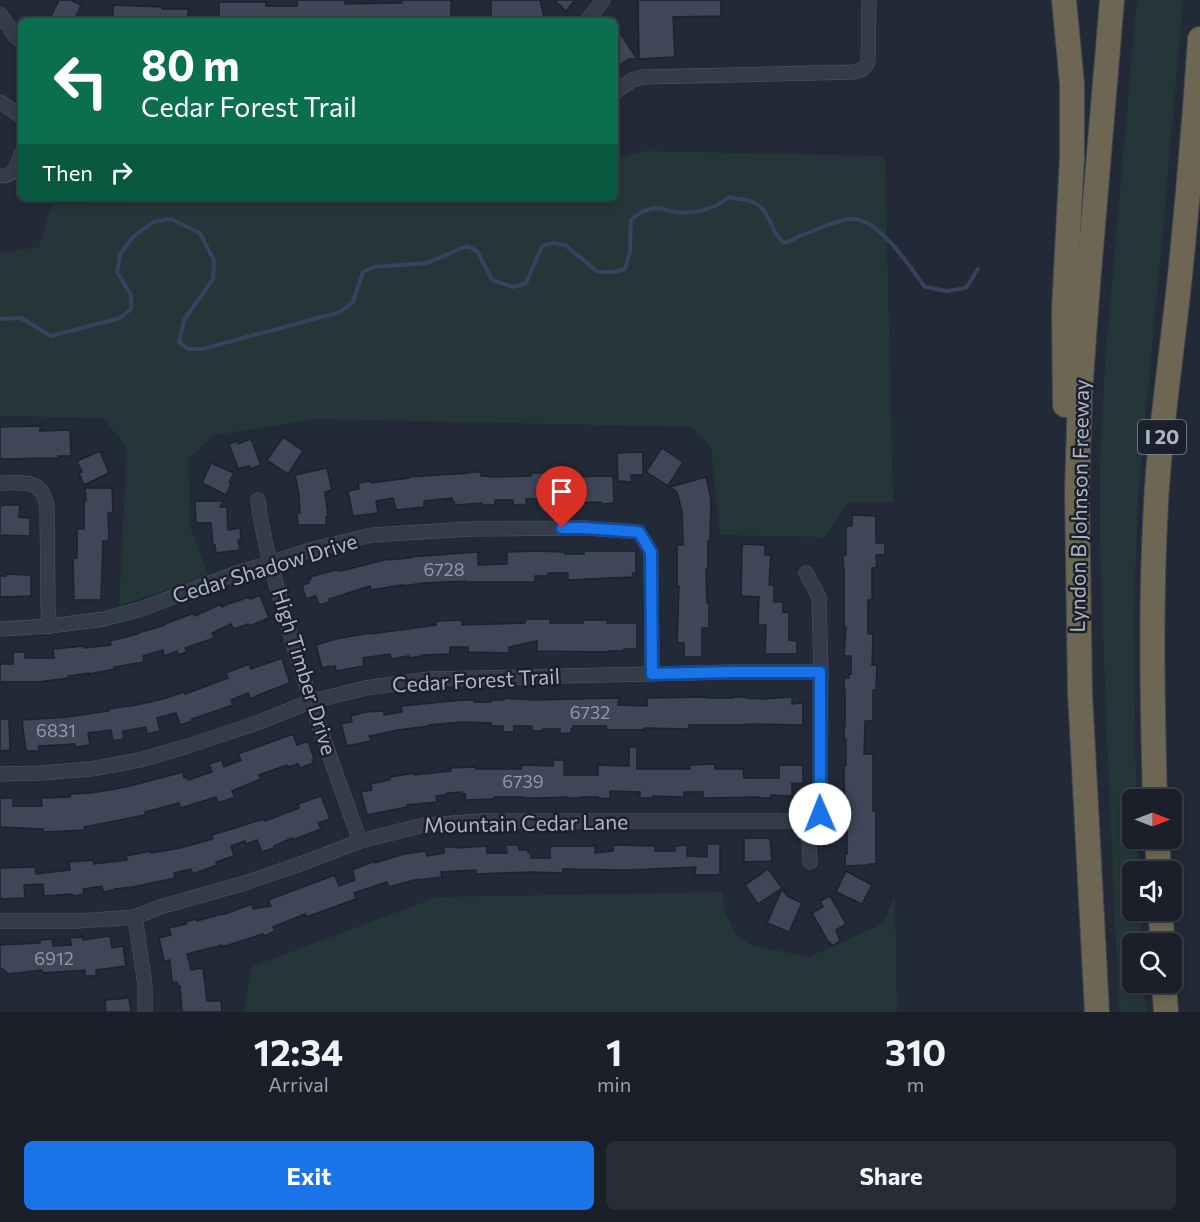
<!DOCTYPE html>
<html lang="en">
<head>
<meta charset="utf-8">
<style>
	:root { --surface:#1a1f29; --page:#272c35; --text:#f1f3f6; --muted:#9fa2a8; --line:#383d46; --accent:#1a73e8 }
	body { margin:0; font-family:Commissioner,sans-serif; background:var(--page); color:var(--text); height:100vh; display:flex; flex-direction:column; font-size:22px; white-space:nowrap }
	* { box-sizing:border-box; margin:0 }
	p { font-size:20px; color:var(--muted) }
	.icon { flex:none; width:33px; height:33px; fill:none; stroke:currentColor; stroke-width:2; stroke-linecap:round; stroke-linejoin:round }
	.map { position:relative; height:1012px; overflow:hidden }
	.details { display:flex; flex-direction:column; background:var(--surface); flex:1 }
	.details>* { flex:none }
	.banner { position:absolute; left:18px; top:18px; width:600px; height:183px; border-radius:9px; box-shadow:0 3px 9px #0003,0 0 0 2px var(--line); background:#0b6e4f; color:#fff; overflow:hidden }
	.needle { width:39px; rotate:90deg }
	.tools { position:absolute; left:1122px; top:789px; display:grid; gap:12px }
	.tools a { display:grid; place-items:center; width:60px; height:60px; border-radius:9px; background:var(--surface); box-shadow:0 3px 9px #0003,0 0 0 2px var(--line); font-size:30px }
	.pin { position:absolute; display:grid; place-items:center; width:51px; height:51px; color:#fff; margin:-62px -26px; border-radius:50% 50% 50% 0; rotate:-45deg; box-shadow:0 0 6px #0007 }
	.pin .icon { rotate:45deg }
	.me { position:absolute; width:66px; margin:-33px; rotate:359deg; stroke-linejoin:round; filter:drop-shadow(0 0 4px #0008) }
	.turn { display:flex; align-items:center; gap:21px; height:126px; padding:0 24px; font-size:27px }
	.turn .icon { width:78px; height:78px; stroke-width:2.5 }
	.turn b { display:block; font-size:42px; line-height:51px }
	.then { display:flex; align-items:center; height:57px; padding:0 24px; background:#0003; gap:12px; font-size:22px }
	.eta { display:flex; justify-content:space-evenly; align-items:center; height:102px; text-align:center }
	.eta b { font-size:36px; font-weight:700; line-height:42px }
	.action { display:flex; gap:12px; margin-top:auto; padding:12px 24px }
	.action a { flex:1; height:69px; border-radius:9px; background:var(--accent); color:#fff; font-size:24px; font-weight:700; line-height:69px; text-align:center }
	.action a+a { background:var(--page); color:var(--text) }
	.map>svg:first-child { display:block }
	.green { fill:#253639 }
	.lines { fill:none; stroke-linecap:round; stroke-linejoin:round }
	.stream { stroke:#36425e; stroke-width:4 }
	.building { fill:#3e4657; stroke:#1d222e; stroke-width:1.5 }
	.minor-casing { stroke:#535865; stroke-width:15 }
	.motorway-casing { stroke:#404552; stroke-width:26 }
	.minor { stroke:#353b48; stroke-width:14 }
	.motorway { stroke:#6d6653; stroke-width:24 }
	.route-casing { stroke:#114b97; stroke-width:15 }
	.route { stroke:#1a73e8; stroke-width:10 }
	.labels { text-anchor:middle; stroke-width:5; stroke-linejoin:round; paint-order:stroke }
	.number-label { font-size:18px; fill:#9499a9 }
	.shield { fill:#1b202c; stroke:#838896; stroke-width:1.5 }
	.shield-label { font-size:20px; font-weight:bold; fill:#b0b5c4 }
	.street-label { font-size:21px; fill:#b0b5c4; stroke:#1b202c }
</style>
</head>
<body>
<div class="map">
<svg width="1200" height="1012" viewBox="0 0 1200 1012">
	<rect width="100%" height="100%" fill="#222937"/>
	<g class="green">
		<path d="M1137,0H1183L1163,228L1138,495L1134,616L1136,799L1132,800V838L1137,839L1139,871L1132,872V910L1141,911L1142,943L1132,944V982L1144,983L1146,1012H1119L1106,714L1100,543V462L1105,364Z"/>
		<path d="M644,151L885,156L893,502H849L825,537L720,535L711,447L692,427L317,419L214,435L188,459L190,527L209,576L119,606L127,448L103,418L0,416V253L39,247L52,204L467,200L474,198H615V159Z"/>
		<path d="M722,892L725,912L736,934L754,946L809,957L882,924L895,896L897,1012H244L251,967L437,897Z"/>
	</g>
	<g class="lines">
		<path class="stream" d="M0,319L21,318L51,336L120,318L131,309V295L117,272L120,254L133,237L153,222L171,219L200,233L214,261L213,279L184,320L179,342L188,349H202L340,312L353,302L363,272L374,267L427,263L467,246L477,251L492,280L513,287L526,283L542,246L553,243L565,245L598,272H614L625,269L630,251L631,220C635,217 641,211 647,210C657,206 665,210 675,212C693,215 715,209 729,197C736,199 746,199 753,202C771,209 770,233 784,243C802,236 834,220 851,219C878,217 910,267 925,287L947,291L966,288L978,269"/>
	</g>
	<g class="building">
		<path d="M59,0H71L81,5L74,21H57L50,18Z"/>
		<path d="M297,0H345V4L402,3V0H451V21H219V2H266V6H297Z"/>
		<path d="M491,0H540L545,21H491Z"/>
		<path d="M554,0H575L566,11Z"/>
		<path d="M638,0H721V16L673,17L675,57L639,59Z"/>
		<path d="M113,5L162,7V9H188V21H113Z"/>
		<path d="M615,25L637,59H629L615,68Z"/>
		<path d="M40,426V431L70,430L71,456H58V458L0,459V427Z"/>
		<path d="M283,437L303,451L288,474L267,460Z"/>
		<path d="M251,439L261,465L250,469L249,466L238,469L229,444L238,441V444Z"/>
		<path d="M662,448L683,462L668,486L646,472Z"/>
		<path d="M100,451L109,473L84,485L79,473L82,472L77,461Z"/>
		<path d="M643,452V475H631L632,482L618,481L617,453Z"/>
		<path d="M211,463L234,473L229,482L231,484L226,495L202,483Z"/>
		<path d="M327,468L332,490L325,492L328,517H326V525H298L297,513H300L299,494L295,475Z"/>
		<path d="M470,472H481V476L495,477L531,476V473H556V477L613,476L614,503L601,504V502L543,504V499H526V505H513V500H495V505H482V503L455,505L454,501H452V498L424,501V507L396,510L393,498L376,501L378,513L353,516L348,491L359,489L358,483L370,481L371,483L409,478V477L470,473Z"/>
		<path d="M706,477L711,499L710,541H708V569H706L707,603H709V628H702V657H684V643H677L679,586H677V545H683L682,511L677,492L670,487Z"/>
		<path d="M85,488H112L113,513H108L109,541H103L101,600H74L73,558H77V529H84V501H86Z"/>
		<path d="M195,501H223L220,507H227L228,530L240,528L241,539L238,540L240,550L216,553L215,545H213L211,523H196Z"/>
		<path d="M6,505H20L19,517L30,518V536L0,535V506Z"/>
		<path d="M852,515L876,516V543H885V555H876L877,567L872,568V600H868V634H873L872,665H877L876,690H873V721H865L864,754H873V811H876V864H869V865L845,866V854H847V825H845L844,766H846V739H844V727H845V689H844V677L849,678V674H851V656H844L846,627H844V568H843V555H846V526H852Z"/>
		<path d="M742,544L765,545V555H771L769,585H774V602H783V612L789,613V640L797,641V654H765L766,625H758L759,597L741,596Z"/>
		<path d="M537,551L565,552V554H584V551H636V574L633,573L632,577L568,580V573H548V576H535V582H465V581L424,583L403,586V585L371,590L370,586L329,599V602L319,605L316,596L306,599L302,585L309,583L308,580L311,579L310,577L335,570L341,571L388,559V560L410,558L409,557L478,552V565L507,564V552Z"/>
		<path d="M6,574L31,575V596L0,597V576H6Z"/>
		<path d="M260,595L269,618L249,626L248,624L234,629L231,624L212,633L214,638L185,648L187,652L178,655L177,651L164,656L163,650L143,656L144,662L114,667L115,669L89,674V673L68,676L69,678L38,682H0V664H13V652H25V658H54L53,649L84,646V648L111,645L110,641L138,634V633L165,625V624L194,613L195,616L221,604L222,607L232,602V603L249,597L250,599Z"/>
		<path d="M526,619H550V623H583V620H607V623H637V649H624V651H608V652L537,651V641L509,647V653L468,652V647H450V654L421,655V656L409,658V656L391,659L390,654L363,658L364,666L336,671L335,666L331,667L330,666L322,668L316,645L336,639L370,633L371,634L436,625V621L462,620V625L525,623Z"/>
		<path d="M282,658L290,683L261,694L250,699L248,693L231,700L233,705L192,719V721L180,725L176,713L157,718L160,731L147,734L146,727L123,731L124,739L113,741L111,730L88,733L90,745L75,747V744L39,746V751H26L22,720L67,717L109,711L108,709L136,705L163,699L184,692L185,694L228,678L226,673L249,664L251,669Z"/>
		<path d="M706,697V698H733V697H746V698L763,699L792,697V704L803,703V725L746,724V725H689V729L644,728V730H606V726H573V729H571V733L560,734V729H543V731H532V726H514V732H503V726H491V723L462,722L429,725V726L398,730L369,736L371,741L347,746L341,724L352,722L351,716L366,712L384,711V715L402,712L401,706L463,700H474V702H491V700H504V698L533,700L619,698L618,705L647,706V698Z"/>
		<path d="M0,719H9L10,750L0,751Z"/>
		<path d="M293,734L297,745L308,741L314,759L312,760L313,763L300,768L298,764L288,767L287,765L259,775L261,779L232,791L235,797L218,803L216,797L181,808L179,803L145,812V815L84,827L85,830L43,832V829L0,827V798H13V806H42L41,798L70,797V794L91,793L126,787L183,772L184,778L187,777L188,780L212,772L209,764L222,760L224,767L241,760L238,754Z"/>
		<path d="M629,747H637V769H690V765L715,764V769H743L744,778H779V765H803V784L792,783V796L771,795V798H759V797L703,798V792H684V797L653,796V798H640V792L610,791V799L598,798V797H580V798H568V797L535,798H523V797H494V799L465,800V794H462V792L447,793L445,795L436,796L437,802L407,805V807L367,815L361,792L372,790L370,784L390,780V777L414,773V775L451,771L450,768L475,767L476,769H521V765L553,766V760H564V775H598V765L629,766Z"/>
		<path d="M321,796L330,819L318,823L321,829L293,840L292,838L274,846V848L262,852L257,840L246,844L245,841L231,846L234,856L216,862L217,865L193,874L191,869L174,873L175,878L133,887L114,889V890L103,892L102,886L83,889L84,894L73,896L72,894L44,896L43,884L24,885L25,898L0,899V868L35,867L36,874L70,870L69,862L93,860L94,864L127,860L126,856L151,851V853L180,848L213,839L212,835L264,819L265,821L299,808L298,804Z"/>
		<path d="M744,838H770L772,861L744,862Z"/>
		<path d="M707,844H720V875H695L696,867L626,870L563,869V873L532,872L476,874V870L441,872L442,877L418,880V879L389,887L387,882L354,893L356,899L306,917L305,914L273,927L275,931L264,936L263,934L222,947V945L187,954L191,970L203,968L207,1001H221L222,1012H182L180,986H178L177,982L172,983L170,960L164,961L159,938L171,935L169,928L186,924L185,922L197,919V921L225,913V914L252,904L253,909L271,906L268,900L335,875L339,886L355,880L352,870L375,861V863L404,854L426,851L427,856L444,853V847H456V848L487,846V853H507L506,845H518L519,850H528V853H531V858H550V846H595V853L613,851V845L655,846V851H675V846L687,845V856L707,857Z"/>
		<path d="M768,869L782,888L758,904L745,885Z"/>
		<path d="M846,871L872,885L862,904L836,892Z"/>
		<path d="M782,889L787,896L802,903L789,932L767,923Z"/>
		<path d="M830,896L846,924L836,930L840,941L832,946L830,942L829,943L812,913L823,907L820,901Z"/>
		<path d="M110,936L112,948L123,946L126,966L96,970V976H85V970L42,973V970L8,974L3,969H0V945L40,943V940L52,939L53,946L71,945L70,938L83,937V940Z"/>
		<path d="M129,998L131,1012H106L105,1000Z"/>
	</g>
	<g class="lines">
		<g class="minor-casing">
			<g id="minor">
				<path d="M0,14L15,36L21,41"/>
				<path d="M587,21L603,0"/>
				<path d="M615,92L632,80L643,77L855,72L863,69L868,62L869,0"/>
				<path d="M0,102L21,116"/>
				<path d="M0,176C15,176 17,166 21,154"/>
				<path d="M0,483C23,483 42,478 47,506L48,608L50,626"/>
				<path d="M258,500C262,534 271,566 280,598C302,680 331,761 360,841"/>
				<path d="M0,629L50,626L104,619L141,609L234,574L314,549L372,535L471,529L585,528L639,532L651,552L652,674"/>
				<path d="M0,774L41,773L91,769L140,760L188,746L257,723L312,701L366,688L429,679L732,672H821"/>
				<path d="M808,821L810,862"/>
				<path d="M135,917L145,985V1012"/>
				<path d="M0,921H78L135,917L160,907L245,883L306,862L360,841L424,825L482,821H816L820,814L821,672L819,597L806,573"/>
			</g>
		</g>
		<g class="motorway-casing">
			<g id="motorway">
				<path d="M1064,0L1072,84V157L1064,310L1065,405"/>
				<path d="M1155,800C1152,691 1150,581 1158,473C1164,401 1175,329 1182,256C1189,184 1195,112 1200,39"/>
				<path d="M1157,838L1159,872"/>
				<path d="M1161,910L1162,944"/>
				<path d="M1164,982L1166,1012"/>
				<path d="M1097,1012L1080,693L1077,491L1080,393L1087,296L1112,0"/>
			</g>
		</g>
		<use href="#minor" class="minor"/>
		<use href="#motorway" class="motorway"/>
	</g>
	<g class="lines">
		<g class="route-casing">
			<path id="route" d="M562,528H585L639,532L651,552L652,674L732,672H820V814"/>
		</g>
		<use href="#route" class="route"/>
	</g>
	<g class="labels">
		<g class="number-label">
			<text x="444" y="576">6728</text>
			<text x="590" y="719">6732</text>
			<text x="56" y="737">6831</text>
			<text x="523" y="788">6739</text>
			<text x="54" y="965">6912</text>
		</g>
		<rect class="shield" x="1138" y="420" width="48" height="34" rx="4.5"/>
		<g class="shield-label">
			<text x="1162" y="444">I 20</text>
		</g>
		<g class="street-label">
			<text transform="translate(1080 506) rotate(-89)" y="7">Lyndon B Johnson Freeway</text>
			<text transform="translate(265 569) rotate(-17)" y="7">Cedar Shadow Drive</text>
			<text transform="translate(304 672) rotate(73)" y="7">High Timber Drive</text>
			<text transform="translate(476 681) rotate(-3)" y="7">Cedar Forest Trail</text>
			<text transform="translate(526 824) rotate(-1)" y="7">Mountain Cedar Lane</text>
		</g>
	</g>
</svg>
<div class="tools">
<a><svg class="needle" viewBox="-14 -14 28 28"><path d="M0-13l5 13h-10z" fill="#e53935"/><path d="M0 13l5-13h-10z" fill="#9fa2a8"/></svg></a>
<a><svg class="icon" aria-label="sound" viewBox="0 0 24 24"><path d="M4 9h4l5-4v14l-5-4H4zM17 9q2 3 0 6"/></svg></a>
<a><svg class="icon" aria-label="search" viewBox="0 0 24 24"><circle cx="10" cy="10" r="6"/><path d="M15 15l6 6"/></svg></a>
</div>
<div class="pin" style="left:562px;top:528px;background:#d93025"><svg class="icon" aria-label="arrive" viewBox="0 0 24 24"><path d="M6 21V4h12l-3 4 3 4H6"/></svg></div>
<svg class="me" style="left:820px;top:814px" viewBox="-20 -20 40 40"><circle r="19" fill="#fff"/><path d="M0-13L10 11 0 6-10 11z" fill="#1a73e8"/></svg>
<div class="banner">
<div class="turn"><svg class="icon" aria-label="left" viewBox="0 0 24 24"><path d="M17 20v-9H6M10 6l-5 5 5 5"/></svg><div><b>80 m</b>Cedar Forest Trail</div></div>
<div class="then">Then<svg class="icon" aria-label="right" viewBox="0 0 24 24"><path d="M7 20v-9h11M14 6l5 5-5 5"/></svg></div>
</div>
</div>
<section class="details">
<div class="eta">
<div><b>12:34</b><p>Arrival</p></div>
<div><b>1</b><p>min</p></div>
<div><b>310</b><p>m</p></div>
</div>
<div class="action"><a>Exit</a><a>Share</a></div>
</section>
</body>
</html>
